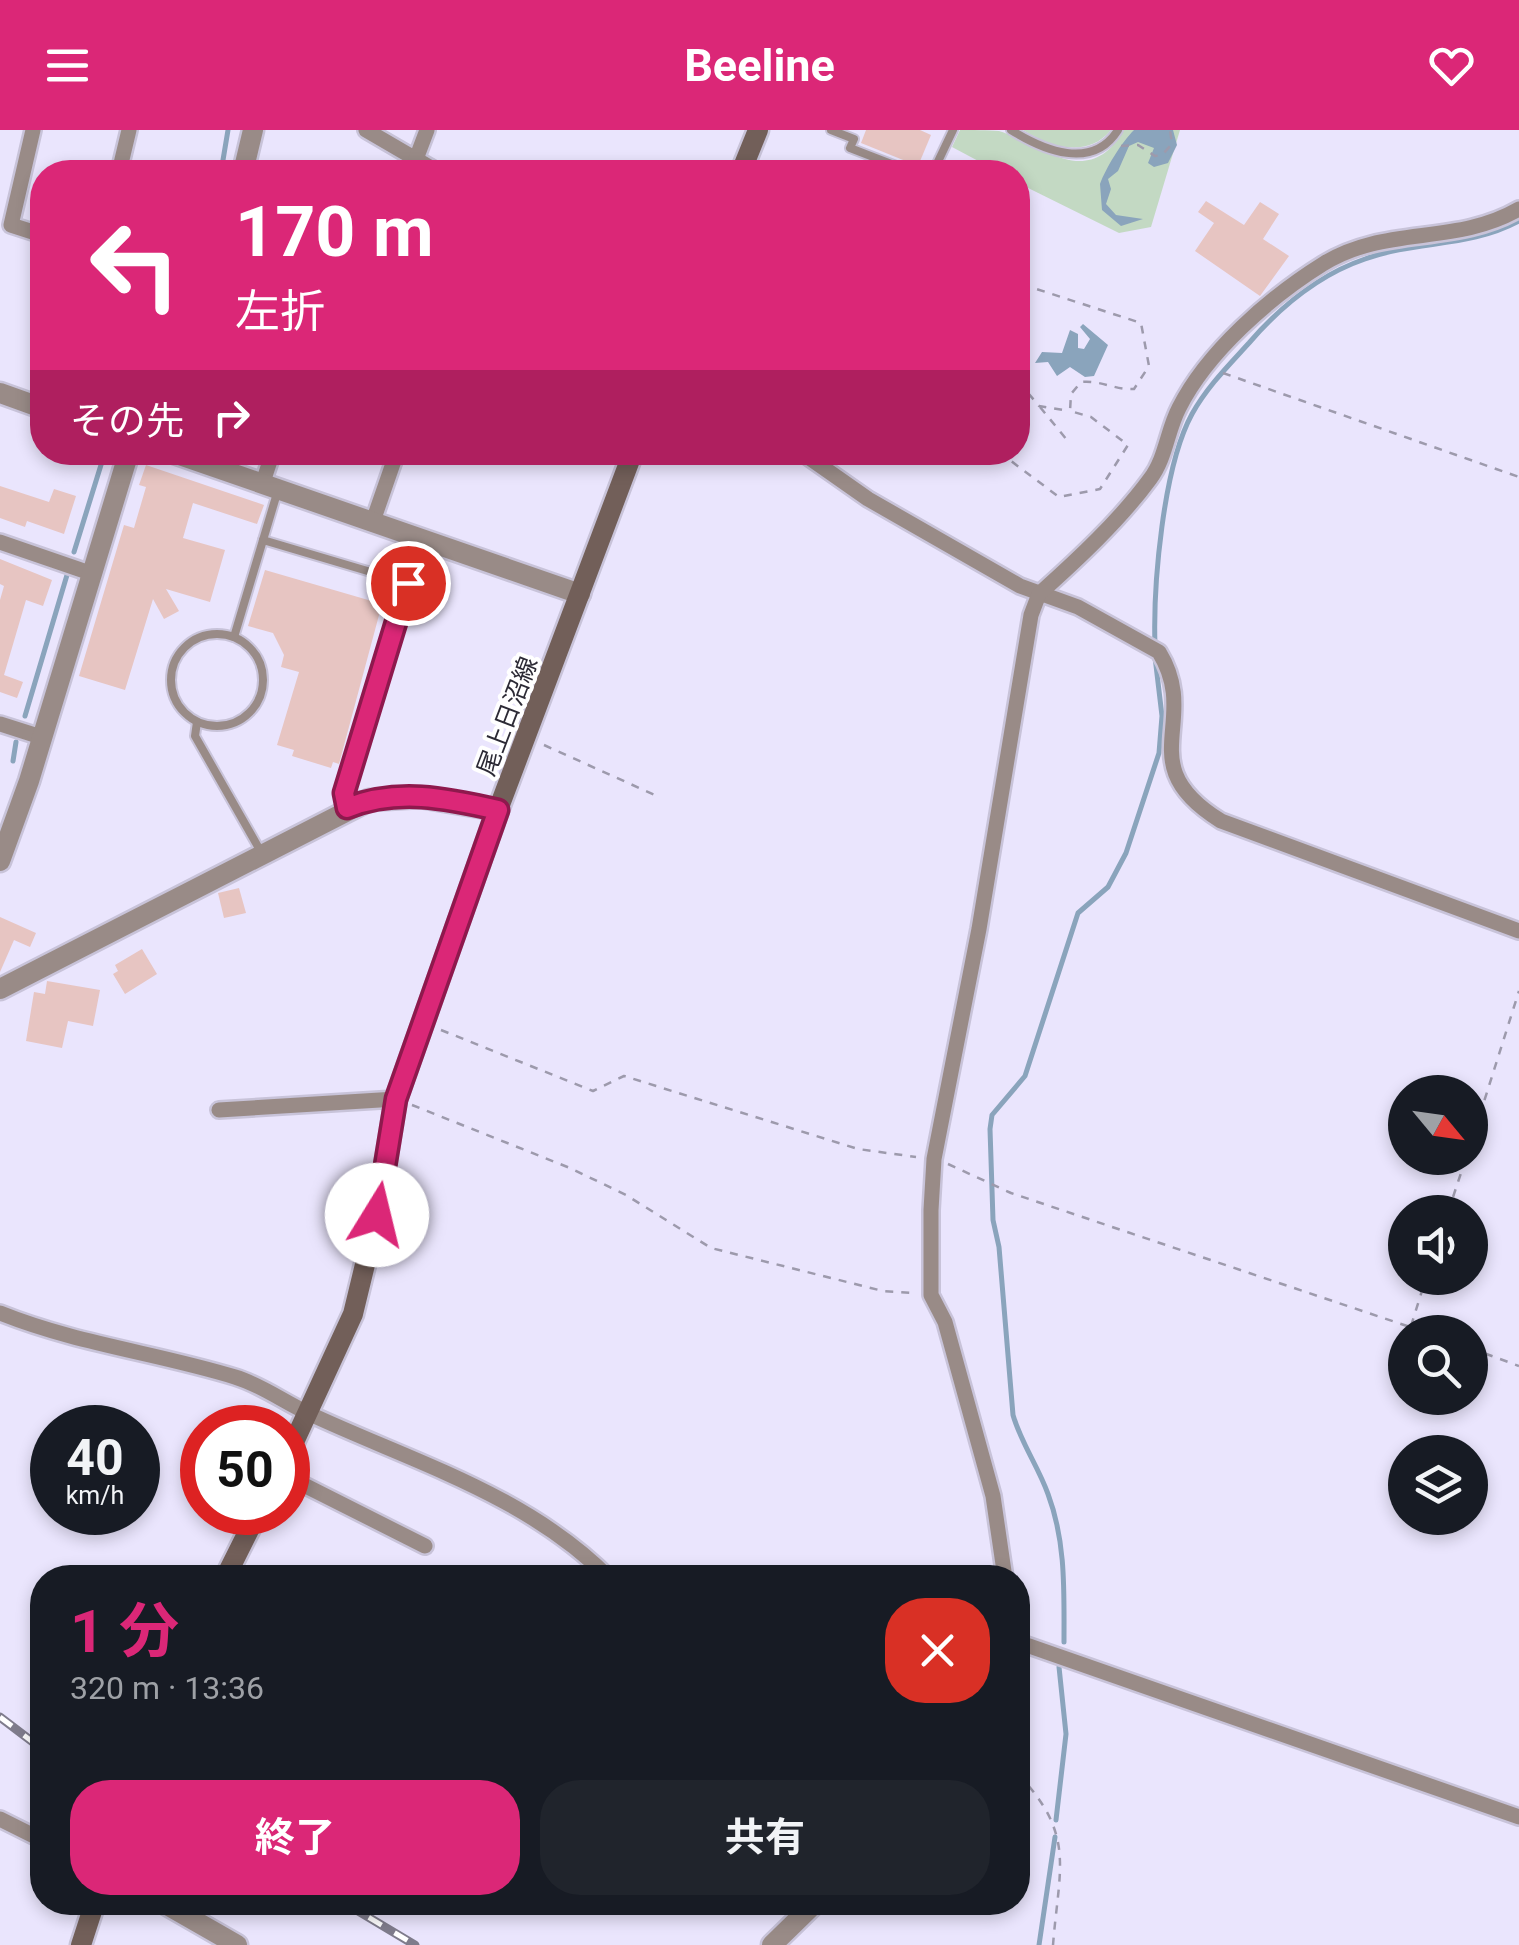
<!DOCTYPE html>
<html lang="ja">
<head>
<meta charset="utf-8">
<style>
	:root { --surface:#171b24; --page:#20242c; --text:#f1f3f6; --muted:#9ea1a6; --accent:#db2777 }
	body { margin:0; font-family:Roboto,"Noto Sans JP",sans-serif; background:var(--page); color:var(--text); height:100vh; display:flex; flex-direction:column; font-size:38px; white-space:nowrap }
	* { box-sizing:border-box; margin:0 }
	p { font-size:32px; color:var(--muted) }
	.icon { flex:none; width:55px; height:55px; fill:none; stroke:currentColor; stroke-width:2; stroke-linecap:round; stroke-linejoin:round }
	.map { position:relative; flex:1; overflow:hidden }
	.drawer { position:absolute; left:30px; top:1435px; width:1000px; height:350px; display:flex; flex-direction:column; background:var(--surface); border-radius:40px; box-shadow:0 5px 15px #0003 }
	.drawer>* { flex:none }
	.hud { position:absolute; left:30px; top:30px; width:1000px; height:305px; border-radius:40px; box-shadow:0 5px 15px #0003; background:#db2777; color:#fff; overflow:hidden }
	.needle { width:65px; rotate:119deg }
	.buttons { position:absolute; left:1388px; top:945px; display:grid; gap:20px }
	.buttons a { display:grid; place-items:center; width:100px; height:100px; border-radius:50%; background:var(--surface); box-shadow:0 5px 15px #0003; font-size:50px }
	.speed { position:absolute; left:30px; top:1275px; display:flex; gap:20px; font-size:50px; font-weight:700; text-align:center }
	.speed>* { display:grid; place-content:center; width:130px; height:130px; border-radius:50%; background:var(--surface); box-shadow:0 5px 15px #0003; line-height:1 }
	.speed small { font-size:25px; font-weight:400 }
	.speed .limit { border:15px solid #d22; background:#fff; color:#111 }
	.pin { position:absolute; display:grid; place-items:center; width:85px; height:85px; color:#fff; margin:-42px; border:5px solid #fff; border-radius:50%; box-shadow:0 2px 10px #0007 }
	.me { position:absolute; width:110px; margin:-55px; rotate:9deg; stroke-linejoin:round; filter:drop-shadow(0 0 8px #0008) }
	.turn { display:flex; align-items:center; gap:35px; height:210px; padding:0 40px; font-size:45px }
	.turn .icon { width:130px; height:130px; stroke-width:2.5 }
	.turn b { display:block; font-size:70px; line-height:85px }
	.then { display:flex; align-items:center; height:95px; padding:0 40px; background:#0003; gap:20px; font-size:38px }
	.round { display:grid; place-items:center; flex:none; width:105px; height:105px; border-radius:40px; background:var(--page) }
	.overview { display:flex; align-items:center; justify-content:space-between; height:170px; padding:0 40px }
	h1 { font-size:60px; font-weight:700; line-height:75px; color:var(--accent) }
	.primary-button { display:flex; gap:20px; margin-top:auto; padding:20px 40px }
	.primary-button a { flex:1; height:115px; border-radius:40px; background:var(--accent); color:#fff; font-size:40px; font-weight:700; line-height:115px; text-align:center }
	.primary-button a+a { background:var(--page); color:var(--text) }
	header { display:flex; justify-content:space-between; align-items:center; height:130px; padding:0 40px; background:var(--accent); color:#fff; font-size:45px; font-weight:700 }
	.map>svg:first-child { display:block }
	.green { fill:#c3d9c3 }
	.water { fill:#8aa4bc }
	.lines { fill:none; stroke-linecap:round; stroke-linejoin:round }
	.stream { stroke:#8aa4bc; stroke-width:5 }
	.building { fill:#e7c5c2 }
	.service-casing { stroke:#c8c3d9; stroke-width:12 }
	.minor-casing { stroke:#c8c3d9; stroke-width:20 }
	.tertiary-casing { stroke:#c8c3d9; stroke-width:25 }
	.secondary-casing { stroke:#c8c3d9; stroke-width:25 }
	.path { stroke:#9d9aac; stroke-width:2.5; stroke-dasharray:8 8; stroke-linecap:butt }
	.service { stroke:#998b87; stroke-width:8 }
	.minor { stroke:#998b87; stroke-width:15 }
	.tertiary { stroke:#998b87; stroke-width:20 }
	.secondary { stroke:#725f59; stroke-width:20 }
	.rail-casing { stroke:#7f7c8c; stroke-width:9 }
	.rail { stroke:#fff; stroke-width:5; stroke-dasharray:15; stroke-linecap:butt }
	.route-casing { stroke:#8e194d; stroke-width:25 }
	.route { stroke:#db2777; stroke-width:18 }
	.labels { text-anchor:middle; stroke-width:8; stroke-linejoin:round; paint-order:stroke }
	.street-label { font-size:25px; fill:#2c2a35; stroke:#fff }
</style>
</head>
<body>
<header><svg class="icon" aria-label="menu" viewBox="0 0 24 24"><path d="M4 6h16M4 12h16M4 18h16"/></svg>Beeline<svg class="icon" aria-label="heart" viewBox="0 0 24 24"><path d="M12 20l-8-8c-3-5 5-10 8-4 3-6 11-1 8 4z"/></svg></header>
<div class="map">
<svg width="1519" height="1815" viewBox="0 0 1519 1815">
	<rect width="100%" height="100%" fill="#eae5fd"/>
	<g class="green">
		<path d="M960,0C972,0 988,0 999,1C1041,14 1088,62 1124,0H1180L1151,97L1119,103L1018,53V42H999L952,17Z"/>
		<path d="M1023,0H1111C1087,29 1050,17 1023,0Z"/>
	</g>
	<g class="water">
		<path d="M1134,0H1173L1177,15L1168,33L1154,37L1148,33L1154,18L1138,12L1129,16L1118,41L1108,49L1111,59L1106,74L1116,85L1143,89L1121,96L1102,80L1100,54C1106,38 1121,13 1134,0Z"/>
		<path d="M1083,194L1108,215L1094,246L1085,247L1070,237L1057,246L1048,232L1035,233L1042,222L1062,223L1070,200L1078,204V218L1084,219L1090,209L1080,197Z"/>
	</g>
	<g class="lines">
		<g class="stream">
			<path d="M221,42L228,0"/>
			<path d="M74,422L105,322"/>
			<path d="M1155,516C1153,455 1163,337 1192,284C1207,257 1228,236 1249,213C1281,176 1318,145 1365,129C1417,110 1469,118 1519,91"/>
			<path d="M25,586L67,445"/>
			<path d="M13,631L16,612"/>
			<path d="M1064,1512C1064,1461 1066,1412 1048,1364C1038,1336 1021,1313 1013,1285L999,1117L993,1090L990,999L992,985L1025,946L1078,783L1108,757L1126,723L1159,623L1162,586L1155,527"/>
			<path d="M1056,1690L1066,1604L1059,1537"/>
			<path d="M1039,1815L1055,1707"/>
		</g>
	</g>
	<g class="building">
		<path d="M866,0H920L931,5L918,36L861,13Z"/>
		<path d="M1206,71L1244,95L1260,72L1279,84L1263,109L1289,126L1260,166L1195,121L1214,93L1198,82Z"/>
		<path d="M146,335L264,375L257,394L193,373L183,408L225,420L210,472L166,459L179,481L164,489L153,469L125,560L79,546L124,395L134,398L146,357L139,355Z"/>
		<path d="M0,356L49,372L54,359L76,366L64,404L27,391L25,397L0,388Z"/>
		<path d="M0,429L52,450L43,476L26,470L4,545L23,552L17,568L0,562V470L4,456L0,454Z"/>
		<path d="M265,440L382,474L339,634L333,632L331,638L292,626L294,620L277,615L299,542L281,537L284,525L273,503L248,496Z"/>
		<path d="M239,758L246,783L224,788L218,763Z"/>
		<path d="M0,787L36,803L30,817L14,810L0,842Z"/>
		<path d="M142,819L157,844L125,864L113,844L118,841L115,835Z"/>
		<path d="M47,851L100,860L93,896L68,891L62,918L26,911L34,862L45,864Z"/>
	</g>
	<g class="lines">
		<g class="service-casing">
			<g id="service">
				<path d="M831,0L854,9L850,18L912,42"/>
				<path d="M1011,0C1043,20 1092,41 1118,0"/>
				<path d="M933,42L953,0"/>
				<path d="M263,410L408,453L345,663L347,678"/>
				<circle cx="217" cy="550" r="46"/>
				<path d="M234,507L278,360"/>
				<path d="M197,592L195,606L261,722"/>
			</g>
		</g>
		<g class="minor-casing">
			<g id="minor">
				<path d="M33,0L11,95L42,105"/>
				<path d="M366,0L438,42"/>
				<path d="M416,29L427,0"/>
				<path d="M119,42L129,0"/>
				<path d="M801,322L868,369L1020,456L1078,477L1159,522C1202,592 1129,634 1221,691L1519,801"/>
				<path d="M262,355L273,322"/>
				<path d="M372,394L397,322"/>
				<path d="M0,412L90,443"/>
				<path d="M0,594L41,607"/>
				<path d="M219,980L396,969"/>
				<path d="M0,1183C77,1214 157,1223 235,1247C262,1255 285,1273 310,1284C413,1332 527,1365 609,1448"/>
				<path d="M288,1347L425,1416"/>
				<path d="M1005,1448L993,1366L945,1192L931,1165V1080L934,1029L979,799L1031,485L1039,464C1077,430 1120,390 1150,349C1166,328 1167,301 1179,278C1207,222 1270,167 1323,134C1385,95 1455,116 1519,79"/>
				<path d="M1018,1512L1519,1687"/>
				<path d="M0,1689L42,1710"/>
			</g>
		</g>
		<g class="tertiary-casing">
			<g id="tertiary">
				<path d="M243,42L253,0"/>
				<path d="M0,263L42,278"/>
				<path d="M171,322L580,464"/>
				<path d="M0,731L29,651L129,322"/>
				<path d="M0,859L369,670L420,667L498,680"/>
				<path d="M162,1772L237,1815"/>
				<path d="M772,1815L816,1772"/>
			</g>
		</g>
		<g class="secondary-casing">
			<g id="secondary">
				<path d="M741,42L758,0"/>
				<path d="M288,1325L353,1184L377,1085L396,969L498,680L633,322"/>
				<path d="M225,1448L258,1382"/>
				<path d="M81,1815L95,1772"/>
			</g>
		</g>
		<g class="path">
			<path d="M1121,16L1138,15L1155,26L1162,25L1172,14L1170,0"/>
			<path d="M1223,243L1519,347"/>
			<path d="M1018,251L1039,276L1069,281"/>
			<path d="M1040,277L1067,310"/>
			<path d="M999,322L1059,367L1100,359L1128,315L1091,287L1070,281L1071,264L1081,252C1101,250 1114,260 1134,259L1149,236L1141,193L1018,153"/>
			<path d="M544,615L657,666"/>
			<path d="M441,900L593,961L624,946L858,1019L916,1027"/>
			<path d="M412,975L570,1038L626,1065L711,1118L883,1161L915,1163"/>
			<path d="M1470,1016L1519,861"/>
			<path d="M948,1034L1011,1063L1425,1202"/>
			<path d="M1448,1082L1466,1028"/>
			<path d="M1411,1196L1426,1148"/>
			<path d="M1470,1218L1519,1236"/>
			<path d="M1018,1644C1076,1705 1059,1738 1053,1815"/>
		</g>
		<use href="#service" class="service"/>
		<use href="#minor" class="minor"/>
		<use href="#tertiary" class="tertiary"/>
		<use href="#secondary" class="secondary"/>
		<g class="rail-casing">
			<g id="rail">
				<path d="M0,1587L42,1619"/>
				<path d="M343,1772L415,1815"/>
			</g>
		</g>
		<use href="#rail" class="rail"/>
	</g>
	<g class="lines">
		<g class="route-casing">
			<path id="route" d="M377,1085L396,969L498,680C446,668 397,658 347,678L344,663L408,453"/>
		</g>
		<use href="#route" class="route"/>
	</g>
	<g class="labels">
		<g class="street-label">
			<text transform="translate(507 586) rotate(-69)" y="9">尾上日沼線</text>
		</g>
	</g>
</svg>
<div class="buttons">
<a><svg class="needle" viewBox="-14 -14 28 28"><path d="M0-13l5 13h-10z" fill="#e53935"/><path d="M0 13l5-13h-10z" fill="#9ea1a6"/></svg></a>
<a><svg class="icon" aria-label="sound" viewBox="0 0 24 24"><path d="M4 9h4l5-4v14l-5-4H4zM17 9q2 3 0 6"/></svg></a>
<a><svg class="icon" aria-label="search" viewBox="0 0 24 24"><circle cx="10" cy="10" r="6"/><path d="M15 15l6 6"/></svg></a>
<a><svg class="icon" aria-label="layers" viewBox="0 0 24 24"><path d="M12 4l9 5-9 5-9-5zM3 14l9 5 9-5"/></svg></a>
</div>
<div class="speed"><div>40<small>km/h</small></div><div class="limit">50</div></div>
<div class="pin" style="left:408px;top:453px;background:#d93025"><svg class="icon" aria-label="arrive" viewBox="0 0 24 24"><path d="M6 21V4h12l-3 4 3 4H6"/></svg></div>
<svg class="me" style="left:377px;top:1085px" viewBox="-20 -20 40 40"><circle r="19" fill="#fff"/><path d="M0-13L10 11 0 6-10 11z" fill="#db2777"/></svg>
<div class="hud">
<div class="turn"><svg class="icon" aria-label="left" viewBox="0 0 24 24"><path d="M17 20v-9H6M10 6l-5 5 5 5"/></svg><div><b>170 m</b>左折</div></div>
<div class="then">その先<svg class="icon" aria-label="right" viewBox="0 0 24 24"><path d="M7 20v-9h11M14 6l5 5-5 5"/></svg></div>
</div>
<section class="drawer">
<div class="overview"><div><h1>1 分</h1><p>320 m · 13:36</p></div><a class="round" style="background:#d93025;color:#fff"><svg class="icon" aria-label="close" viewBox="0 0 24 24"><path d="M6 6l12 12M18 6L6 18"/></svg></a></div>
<div class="primary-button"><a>終了</a><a>共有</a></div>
</section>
</div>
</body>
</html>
